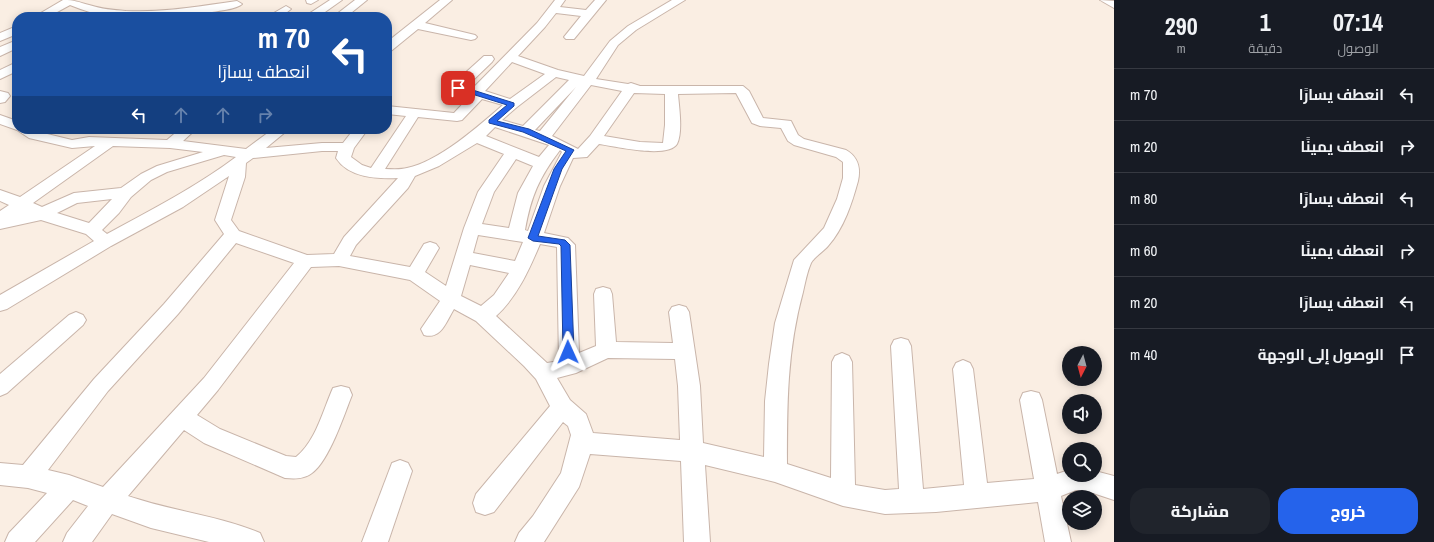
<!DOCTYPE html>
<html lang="ar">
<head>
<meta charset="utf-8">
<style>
	:root { --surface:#171b24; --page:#20242c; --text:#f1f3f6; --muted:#9ea1a6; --line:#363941; --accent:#2563eb }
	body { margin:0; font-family:"Archivo Narrow",Cairo,sans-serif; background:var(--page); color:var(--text); direction:rtl; height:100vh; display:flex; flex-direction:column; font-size:15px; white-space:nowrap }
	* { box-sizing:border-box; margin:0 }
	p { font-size:13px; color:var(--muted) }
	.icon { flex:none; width:22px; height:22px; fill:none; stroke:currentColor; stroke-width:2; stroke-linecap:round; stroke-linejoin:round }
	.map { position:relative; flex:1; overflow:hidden; direction:ltr }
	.side { display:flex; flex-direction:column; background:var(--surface); width:320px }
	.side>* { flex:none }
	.top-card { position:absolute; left:12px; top:12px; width:380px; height:122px; border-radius:16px; box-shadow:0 2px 10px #0003; direction:rtl; background:#1a4fa0; color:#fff; overflow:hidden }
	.needle { width:26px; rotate:186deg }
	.controls { position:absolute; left:1062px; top:346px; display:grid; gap:8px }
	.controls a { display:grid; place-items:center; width:40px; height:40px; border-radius:50%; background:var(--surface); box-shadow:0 2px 10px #0003; font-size:20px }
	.pin { position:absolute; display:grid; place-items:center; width:34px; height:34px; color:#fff; margin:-17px; border-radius:8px; box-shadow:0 2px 6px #0006 }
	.me { position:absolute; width:44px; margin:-22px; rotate:359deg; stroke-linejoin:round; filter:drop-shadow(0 0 3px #0008) }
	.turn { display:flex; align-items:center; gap:14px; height:84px; padding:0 16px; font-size:18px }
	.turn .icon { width:52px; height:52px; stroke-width:2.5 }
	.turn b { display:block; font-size:28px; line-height:34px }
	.lanes { display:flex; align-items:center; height:38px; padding:0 16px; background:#0003; justify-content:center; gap:20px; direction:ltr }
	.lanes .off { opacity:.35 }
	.eta { display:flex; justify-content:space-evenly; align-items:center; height:68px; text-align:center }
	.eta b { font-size:24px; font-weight:800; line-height:28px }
	.cta { display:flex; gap:8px; margin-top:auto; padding:8px 16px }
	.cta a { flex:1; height:46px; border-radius:16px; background:var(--accent); color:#fff; font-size:16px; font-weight:800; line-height:46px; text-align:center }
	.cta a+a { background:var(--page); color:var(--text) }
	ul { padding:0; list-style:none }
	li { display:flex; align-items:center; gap:12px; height:52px; padding:0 16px; border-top:1px solid var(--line) }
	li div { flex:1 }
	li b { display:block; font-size:15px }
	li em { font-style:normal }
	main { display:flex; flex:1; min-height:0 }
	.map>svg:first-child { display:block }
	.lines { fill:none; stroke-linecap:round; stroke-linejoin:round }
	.minor-casing { stroke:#c9b5aa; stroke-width:2 }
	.minor { fill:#fff; fill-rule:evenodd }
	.route { fill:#2563eb; stroke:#184099 }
</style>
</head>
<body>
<main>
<section class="side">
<div class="eta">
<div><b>07:14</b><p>الوصول</p></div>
<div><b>1</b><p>دقيقة</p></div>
<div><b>290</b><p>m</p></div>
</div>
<ul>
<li><svg class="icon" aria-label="left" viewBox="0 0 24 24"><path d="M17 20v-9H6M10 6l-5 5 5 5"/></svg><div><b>انعطف يسارًا</b></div><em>70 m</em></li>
<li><svg class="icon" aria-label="right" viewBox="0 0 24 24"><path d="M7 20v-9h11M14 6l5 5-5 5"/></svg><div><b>انعطف يمينًا</b></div><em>20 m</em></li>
<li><svg class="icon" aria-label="left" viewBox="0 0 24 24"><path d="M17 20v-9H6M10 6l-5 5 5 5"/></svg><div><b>انعطف يسارًا</b></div><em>80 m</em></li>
<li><svg class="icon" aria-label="right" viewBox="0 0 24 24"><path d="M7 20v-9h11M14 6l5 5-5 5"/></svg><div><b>انعطف يمينًا</b></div><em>60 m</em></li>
<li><svg class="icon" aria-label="left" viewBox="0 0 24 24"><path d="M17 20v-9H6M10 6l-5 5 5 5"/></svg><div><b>انعطف يسارًا</b></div><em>20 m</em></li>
<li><svg class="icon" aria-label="arrive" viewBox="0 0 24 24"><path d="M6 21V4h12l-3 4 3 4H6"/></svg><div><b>الوصول إلى الوجهة</b></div><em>40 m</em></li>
</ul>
<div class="cta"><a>خروج</a><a>مشاركة</a></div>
</section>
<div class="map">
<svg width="1114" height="542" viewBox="0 0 1114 542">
	<rect width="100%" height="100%" fill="#faeee3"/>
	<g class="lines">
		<g class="minor-casing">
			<g id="minor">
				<path d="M63,0C75,0 78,2 89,5C101,9 114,10 126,11C163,13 201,6 237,1L242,4C233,15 127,18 109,16C95,14 82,10 70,5L48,17H34Z"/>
				<path d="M306,0H318L311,4L307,3Z"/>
				<path d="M330,0H342L318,17H304Z"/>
				<path d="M355,0H367L346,17H333Z"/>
				<path d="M440,0H452L425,23L475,35L477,37L475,39L471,40L418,29L391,51L387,52V42Z"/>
				<path d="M555,0H565L560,7L586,10L595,0H606L574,39H566L564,37L581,16L556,13L545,27L518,56L558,70L584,76L610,41L628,26L672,0H685L636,30L618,45L596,79L628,84L631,83L640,86H743L749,91L763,118L791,121L798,135L804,139L846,150C858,157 861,167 858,181C852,203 844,228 828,246C823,252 814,257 811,263C807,272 805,283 803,292C787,351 787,404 787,464L831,478L832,362L835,356L842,353L849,356L852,362L855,485L885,490L899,489L891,346L894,340L901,338L908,340L911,346L923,489L964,485L953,369L956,363L963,360L970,363L973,369L987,483L1034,479L1020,400L1023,393L1031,391L1039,393L1042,400L1057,474L1069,470V475H1095V471L1114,476V500L1087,491L1076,490L1061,496L1071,542H1045L1038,502L936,512L885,514L843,506L775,482L705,465L710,542H684L681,461L590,454L579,487L544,542H515L519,533L533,516L561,473L571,435L568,426L563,422L494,512L485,515L476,512L473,503L476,494L550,406L536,379L524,366L476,321L454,309C446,322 441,340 424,335L421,329L440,301L410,280L339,266L311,267L218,390L197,415L220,429L286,456L296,457C316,441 323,410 333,388L341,386L349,388L352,395C344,415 329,461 312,473C304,479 295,479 285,478L204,443L184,430L128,496C171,511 217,515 260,533L264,542H209L151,528L112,514L92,542H63L67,533L88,506L73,500L35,542H5L9,533L47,493L28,488L0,485V463L23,465L94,379L164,304L224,234L215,220L229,176L183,207L111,246L7,309L0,311V295L94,241L86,234L41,220L0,229V211L9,205L0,201V190L20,197L95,146L72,148L29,138L17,130L0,124V115L17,121V129H34L39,132L72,140L89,137L167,140L180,129H196L183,141L246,149L273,129H289L266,148L322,143H343L354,129H368L354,148L351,157L362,165L371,168L406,116L387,114V106L454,113L471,95L453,90L452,87L453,84L484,56H492L494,59L492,62L467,86L473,88L537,23ZM512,62L545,74L510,99L485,91ZM556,77L569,80L523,126L502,120L517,107ZM591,85L622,91L590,136L578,149L552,136ZM576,87L540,131L535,130ZM634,93L665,94V125L663,143L640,142L604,136ZM736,93L752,123L760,126L781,128L788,141L794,145L836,157L843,162V178L837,199L824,228L794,260L775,323L769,364L765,401L764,457L703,443L700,386L689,312L686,307L679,305L672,307L669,312L673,343L616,342L612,294L610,289L603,287L596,289L594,294L596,346L579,353L575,245L568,238L544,233L560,186L573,158L587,157L599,144C614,146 668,159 677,144C683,132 679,107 678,94ZM482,99L503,105C479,126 438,162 407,168C400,170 392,169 385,169L418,117L457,121L462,120ZM495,127L549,145L539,157L486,136ZM477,143L504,154L478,192L464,228L446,286L425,272L439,248L436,244L430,242L424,244L410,267L350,256L356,245L408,188L415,176L439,166ZM113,146L170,148L203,152L157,166L141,174L121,188L74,193L42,207L33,203ZM560,150L562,152L544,186L528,231L525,230C531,196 539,178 560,150ZM322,151H338L336,158C349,178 377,179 398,178L344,237L334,254L307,255L239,231L231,220L245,177L246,163L253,158ZM224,155L236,157C196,187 151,210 107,234L102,230L119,213L131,197L151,180L167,172ZM516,159L533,166L518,193L509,228L482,224L494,192ZM112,199L89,223L57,213L77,203ZM478,235L523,242L515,261L473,253ZM236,243L294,263L204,378L103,487L69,475L48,470L108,391L178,314ZM540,244L557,247L559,361L547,363L496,316C517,297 529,270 540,244ZM470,265L509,273L494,295L481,306L461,296ZM608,358L675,359L678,386L680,440L593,433L586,414L570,400L557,378L576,373Z"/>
				<path d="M1100,0L1114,1V8Z"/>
				<path d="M286,6L291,9L281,17H267Z"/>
				<path d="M17,26V34L0,41V33Z"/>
				<path d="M17,40V48L0,56V47Z"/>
				<path d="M17,62V71L0,79V70Z"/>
				<path d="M0,91L8,93L10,96L5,102L0,103Z"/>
				<path d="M76,312L83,315L86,320L83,325L7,393L0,396V374L69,315Z"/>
				<path d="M400,460L408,463L412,471L388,542H362L392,463Z"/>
			</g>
		</g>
		<use href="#minor" class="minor"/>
	</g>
	<path class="route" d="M456,86H460L514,103V106L497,121L529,129L574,150L562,169L538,236L565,240L570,245L574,352L572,354L568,356L565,354L563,352L561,246L559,244L533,241L528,238L554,169L566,151L523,132L489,123V120L507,105L456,89Z"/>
</svg>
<div class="controls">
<a><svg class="needle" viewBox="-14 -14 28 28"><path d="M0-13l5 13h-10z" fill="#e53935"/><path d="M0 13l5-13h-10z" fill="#9ea1a6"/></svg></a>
<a><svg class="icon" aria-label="sound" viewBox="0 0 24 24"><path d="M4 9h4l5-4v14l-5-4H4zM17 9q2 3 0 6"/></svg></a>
<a><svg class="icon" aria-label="search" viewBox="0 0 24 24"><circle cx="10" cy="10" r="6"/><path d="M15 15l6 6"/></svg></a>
<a><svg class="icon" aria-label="layers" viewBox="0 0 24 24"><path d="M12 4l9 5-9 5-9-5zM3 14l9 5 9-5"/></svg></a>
</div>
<div class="pin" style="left:458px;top:88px;background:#d93025"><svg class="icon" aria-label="arrive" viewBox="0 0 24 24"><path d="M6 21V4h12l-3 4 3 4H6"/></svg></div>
<svg class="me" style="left:568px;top:352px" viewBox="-20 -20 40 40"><path d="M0-17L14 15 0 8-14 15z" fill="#2563eb" stroke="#fff" stroke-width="4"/></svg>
<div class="top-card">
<div class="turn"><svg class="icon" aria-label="left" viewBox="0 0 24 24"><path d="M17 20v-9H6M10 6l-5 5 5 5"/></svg><div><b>70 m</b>انعطف يسارًا</div></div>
<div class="lanes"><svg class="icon" aria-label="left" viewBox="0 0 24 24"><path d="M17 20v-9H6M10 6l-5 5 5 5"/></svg><svg class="icon off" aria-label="ahead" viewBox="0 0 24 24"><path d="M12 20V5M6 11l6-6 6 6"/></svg><svg class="icon off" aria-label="ahead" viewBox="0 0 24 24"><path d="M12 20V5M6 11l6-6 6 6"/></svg><svg class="icon off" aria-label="right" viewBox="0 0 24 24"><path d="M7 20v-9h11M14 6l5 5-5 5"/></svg></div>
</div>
</div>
</main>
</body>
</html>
